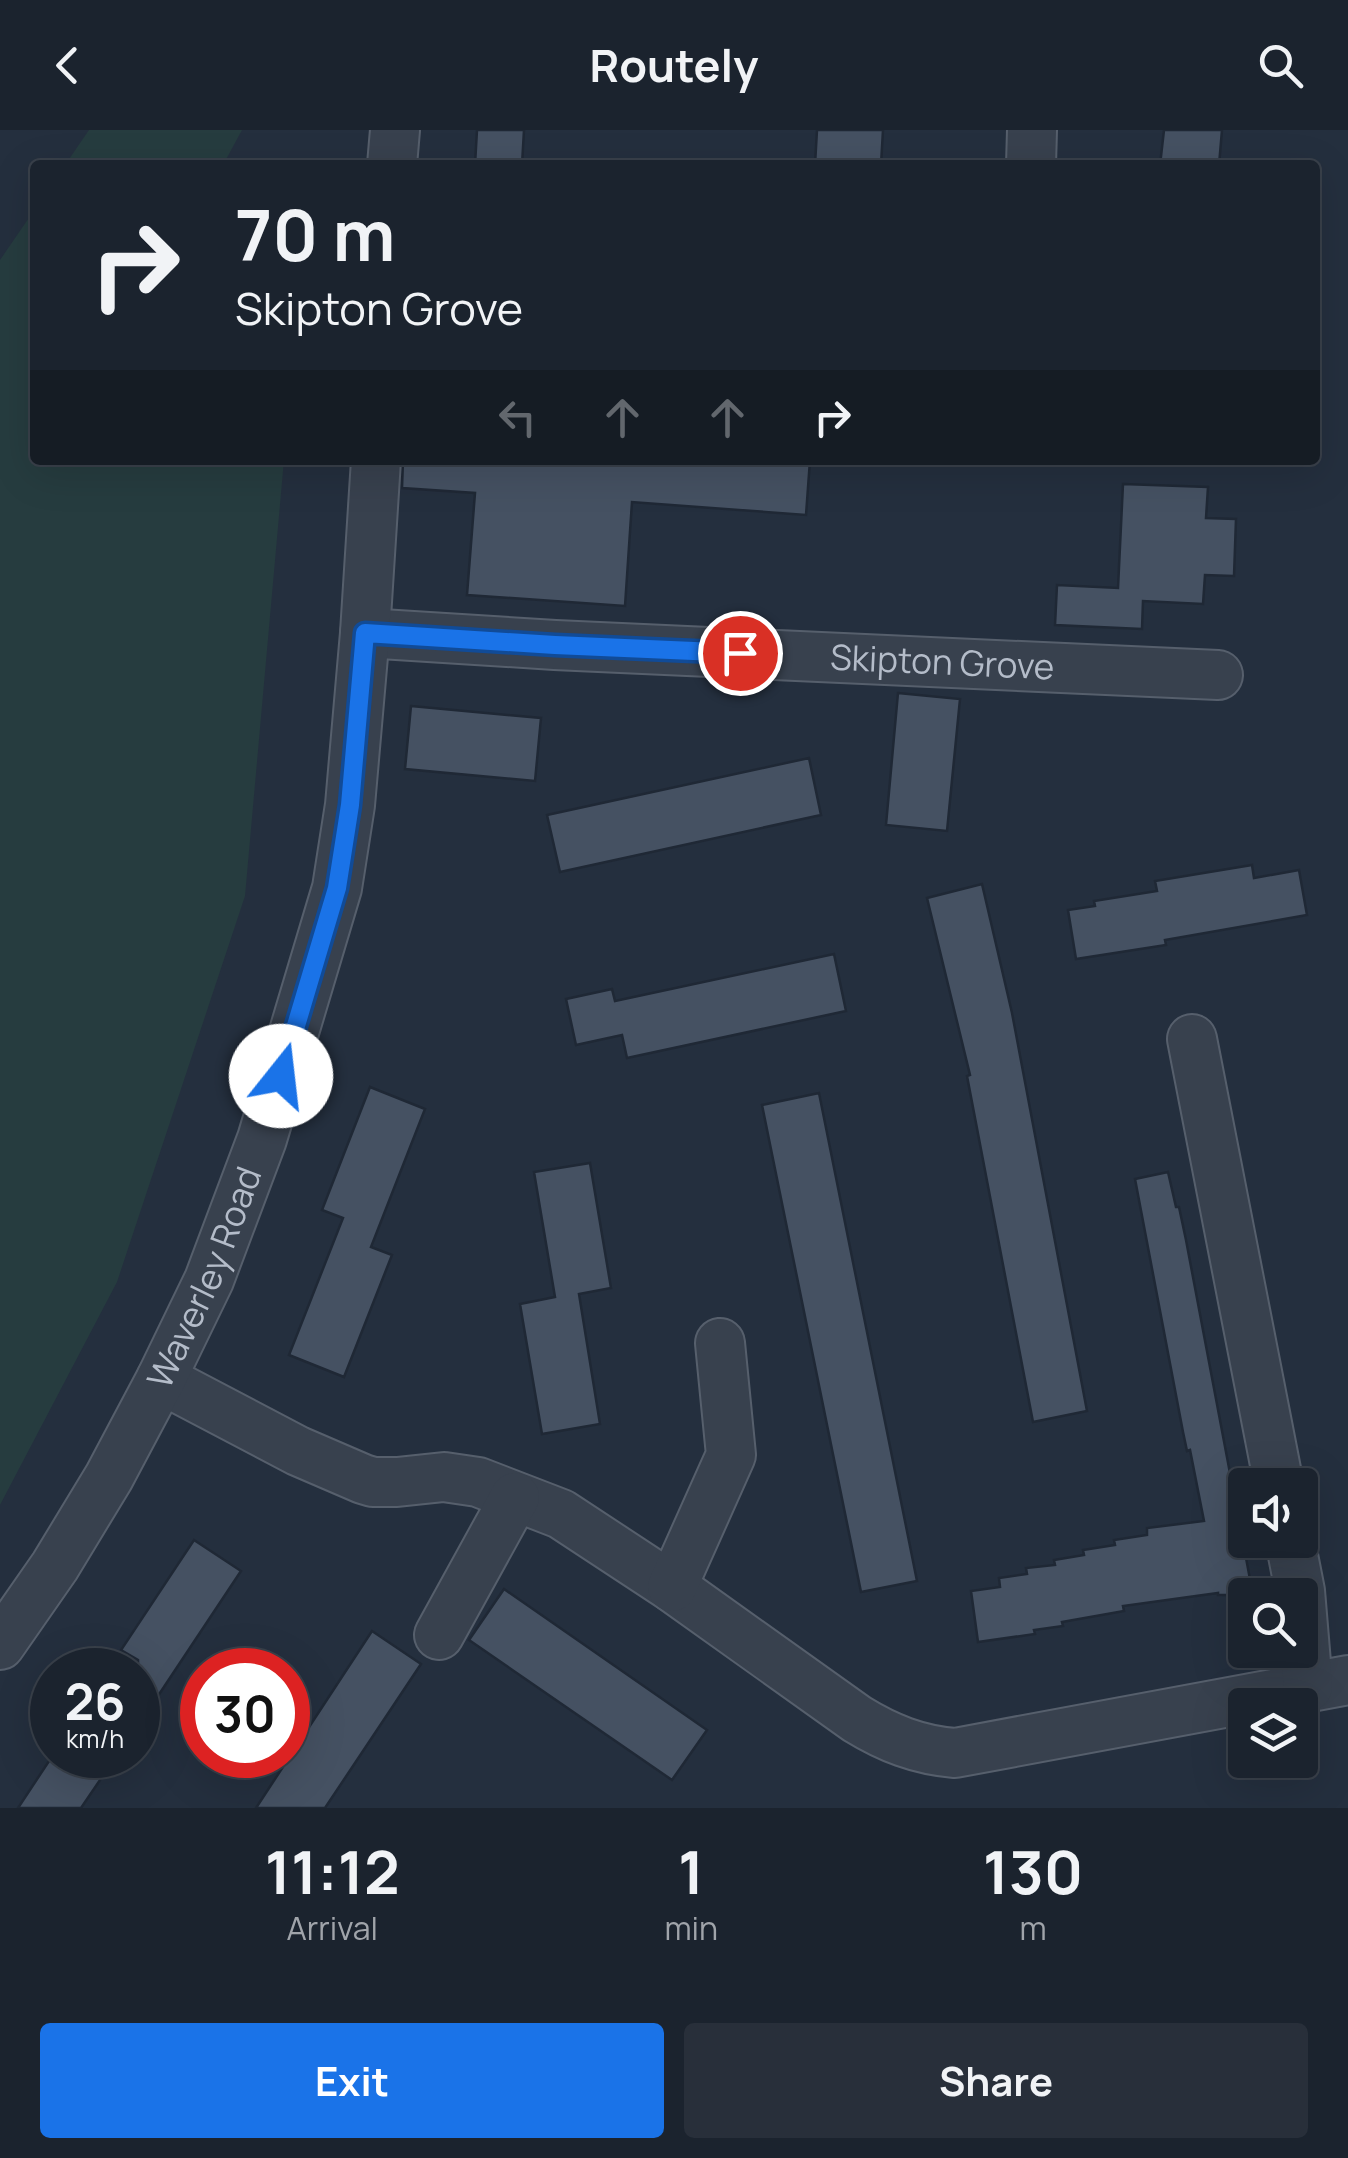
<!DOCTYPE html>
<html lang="en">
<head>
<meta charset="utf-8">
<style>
	:root { --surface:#1b232e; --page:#282f3a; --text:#f1f3f6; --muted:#a0a4aa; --line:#39404a; --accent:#1a73e8 }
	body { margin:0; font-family:Manrope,sans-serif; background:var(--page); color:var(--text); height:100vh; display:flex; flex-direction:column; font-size:38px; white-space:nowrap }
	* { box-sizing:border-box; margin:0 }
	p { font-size:32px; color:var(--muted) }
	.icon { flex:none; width:55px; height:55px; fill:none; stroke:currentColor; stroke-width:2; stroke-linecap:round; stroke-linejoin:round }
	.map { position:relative; height:1678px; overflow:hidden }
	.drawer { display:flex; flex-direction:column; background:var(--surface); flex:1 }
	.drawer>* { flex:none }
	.banner { position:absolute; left:30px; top:30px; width:1290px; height:305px; border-radius:10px; box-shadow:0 10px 40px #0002,0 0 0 2px var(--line); background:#1b232e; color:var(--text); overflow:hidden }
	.buttons { position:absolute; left:1228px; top:1338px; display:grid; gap:20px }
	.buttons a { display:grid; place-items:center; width:90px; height:90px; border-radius:10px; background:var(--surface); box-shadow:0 10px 40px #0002,0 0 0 2px var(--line); font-size:50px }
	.speed { position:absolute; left:30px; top:1518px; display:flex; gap:20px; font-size:50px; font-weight:700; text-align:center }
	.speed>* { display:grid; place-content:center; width:130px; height:130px; border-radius:50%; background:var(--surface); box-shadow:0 10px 40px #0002,0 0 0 2px var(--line); line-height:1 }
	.speed small { font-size:25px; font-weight:400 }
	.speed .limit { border:15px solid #d22; background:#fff; color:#111 }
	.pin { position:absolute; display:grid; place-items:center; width:85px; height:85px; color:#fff; margin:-42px; border:5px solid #fff; border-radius:50%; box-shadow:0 2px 10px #0007 }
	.me { position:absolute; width:110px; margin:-55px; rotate:16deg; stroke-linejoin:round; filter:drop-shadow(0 0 8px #0008) }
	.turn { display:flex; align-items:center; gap:35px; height:210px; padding:0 40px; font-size:45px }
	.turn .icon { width:130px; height:130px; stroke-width:2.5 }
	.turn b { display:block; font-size:70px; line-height:85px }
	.lanes { display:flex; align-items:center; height:95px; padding:0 40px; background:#0003; justify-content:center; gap:50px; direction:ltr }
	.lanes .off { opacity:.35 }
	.eta { display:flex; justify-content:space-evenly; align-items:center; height:170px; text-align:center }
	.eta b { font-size:60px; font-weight:700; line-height:70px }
	.primary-button { display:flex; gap:20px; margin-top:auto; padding:20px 40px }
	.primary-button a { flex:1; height:115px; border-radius:10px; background:var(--accent); color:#fff; font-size:40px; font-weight:700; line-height:115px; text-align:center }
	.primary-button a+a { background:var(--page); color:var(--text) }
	header { display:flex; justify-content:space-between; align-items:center; height:130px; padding:0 40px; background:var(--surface); font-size:45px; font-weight:700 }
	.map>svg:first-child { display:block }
	.green { fill:#263c3f }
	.building { fill:#455162; stroke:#1f2835; stroke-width:2.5 }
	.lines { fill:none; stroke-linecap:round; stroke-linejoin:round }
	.minor-casing { stroke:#565f6c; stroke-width:52 }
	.minor { stroke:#38414e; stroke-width:48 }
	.route-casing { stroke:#114b97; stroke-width:25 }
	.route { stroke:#1a73e8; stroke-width:18 }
	.labels { text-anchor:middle; stroke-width:8; stroke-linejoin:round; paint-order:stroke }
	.street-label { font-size:35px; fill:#b4bcc9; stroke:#1d2633 }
</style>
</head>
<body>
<header><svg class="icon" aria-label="back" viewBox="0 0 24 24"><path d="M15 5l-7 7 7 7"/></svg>Routely<svg class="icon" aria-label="search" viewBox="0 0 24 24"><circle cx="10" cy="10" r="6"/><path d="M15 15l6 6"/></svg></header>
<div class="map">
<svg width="1348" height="1678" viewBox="0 0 1348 1678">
	<rect width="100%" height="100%" fill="#242f3e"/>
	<g class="green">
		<path d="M89,0H242L223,35H65Z"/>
		<path d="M35,79V330H284L245,766L117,1152L0,1375V130Z"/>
	</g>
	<g class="building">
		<path d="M477,0H524L522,35H475Z"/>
		<path d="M817,0H883L881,35H815Z"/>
		<path d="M1164,0H1222L1219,35H1160Z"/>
		<path d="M403,330H810L806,385L632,372L625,476L467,465L475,363L402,358Z"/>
		<path d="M1123,354L1208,357L1206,388L1236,389L1234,446L1205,445L1203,474L1143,471L1142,499L1055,495L1057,455L1118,458Z"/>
		<path d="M898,563L960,569L947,701L886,695Z"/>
		<path d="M411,576L541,588L535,651L405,639Z"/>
		<path d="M809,628L821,685L560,742L547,685Z"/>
		<path d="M1252,735L1254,748L1299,740L1307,785L1165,810L1166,815L1076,829L1068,780L1095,776L1094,771L1157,761L1155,751Z"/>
		<path d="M982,754L1012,883L1087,1281L1033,1292L967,946L970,945L927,768Z"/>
		<path d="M834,824L846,881L627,928L622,905L576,915L566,869L612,859L615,871Z"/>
		<path d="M370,957L425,979L371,1117L392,1125L344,1247L289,1225L343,1088L322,1080Z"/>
		<path d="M819,963L917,1451L861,1462L762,975Z"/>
		<path d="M590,1033L611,1158L579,1164L600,1294L542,1304L520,1174L555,1167L534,1042Z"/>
		<path d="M1168,1042L1176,1077H1179L1186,1110L1253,1465H1218V1463L1123,1476L1124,1481L1062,1492L1063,1496L1034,1500L1035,1504L978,1512L971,1461L1000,1457L999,1448L1027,1444L1026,1438L1055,1435L1054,1430L1084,1425L1083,1420L1115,1415L1114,1410L1147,1405V1398L1204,1391L1190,1320L1187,1321L1183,1302L1135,1049Z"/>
		<path d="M194,1410L241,1441L138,1596V1530L121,1520Z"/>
		<path d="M504,1459L707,1600L672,1650L469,1510Z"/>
		<path d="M372,1501L421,1534L325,1678H256Z"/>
		<path d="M53,1625H117L81,1678H18Z"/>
	</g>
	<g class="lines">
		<g class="minor-casing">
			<g id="minor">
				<path d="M392,35L395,0"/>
				<path d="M1031,35L1032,0"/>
				<path id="s1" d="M365,503L555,515L1218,545"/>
				<path d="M1192,909L1279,1355"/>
				<path d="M161,1249L298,1321L363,1349L373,1352H397L444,1347L478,1352L561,1384L672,1457L857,1589C888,1608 918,1620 955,1623L1348,1550"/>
				<path d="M1290,1410L1300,1461L1308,1557"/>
				<path d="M672,1457L731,1325L720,1213"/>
				<path d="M439,1505L515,1367"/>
				<path id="s2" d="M0,1515L55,1436L109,1347L161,1249L209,1150L262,1009L337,758L350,675L365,503L376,330"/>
			</g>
		</g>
		<use href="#minor" class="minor"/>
	</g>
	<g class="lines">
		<g class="route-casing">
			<path id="route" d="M281,946L337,758L350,675L365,503L555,515L740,523"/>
		</g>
		<use href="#route" class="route"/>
	</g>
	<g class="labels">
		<g class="street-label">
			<text dy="12" stroke="none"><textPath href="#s1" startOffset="578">Skipton Grove</textPath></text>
			<text dy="12" stroke="none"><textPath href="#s2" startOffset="422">Waverley Road</textPath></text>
		</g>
	</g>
</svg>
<div class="buttons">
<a><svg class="icon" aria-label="sound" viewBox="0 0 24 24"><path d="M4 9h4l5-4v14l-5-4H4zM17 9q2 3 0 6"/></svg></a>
<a><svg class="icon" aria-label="search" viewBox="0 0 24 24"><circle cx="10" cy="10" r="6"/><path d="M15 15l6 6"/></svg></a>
<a><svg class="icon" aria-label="layers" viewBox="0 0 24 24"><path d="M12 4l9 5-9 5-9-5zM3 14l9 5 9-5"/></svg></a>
</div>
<div class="speed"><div>26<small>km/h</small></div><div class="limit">30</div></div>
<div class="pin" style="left:740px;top:523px;background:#d93025"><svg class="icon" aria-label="arrive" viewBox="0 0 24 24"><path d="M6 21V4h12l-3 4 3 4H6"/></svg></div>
<svg class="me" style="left:281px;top:946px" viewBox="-20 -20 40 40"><circle r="19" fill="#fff"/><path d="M0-13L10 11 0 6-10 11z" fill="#1a73e8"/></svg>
<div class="banner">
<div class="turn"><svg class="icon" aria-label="right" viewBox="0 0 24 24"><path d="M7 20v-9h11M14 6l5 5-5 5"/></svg><div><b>70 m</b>Skipton Grove</div></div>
<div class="lanes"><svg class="icon off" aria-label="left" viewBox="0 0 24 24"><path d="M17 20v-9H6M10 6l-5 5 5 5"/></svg><svg class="icon off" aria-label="ahead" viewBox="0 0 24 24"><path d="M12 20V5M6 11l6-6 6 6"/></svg><svg class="icon off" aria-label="ahead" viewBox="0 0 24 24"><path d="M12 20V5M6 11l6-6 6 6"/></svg><svg class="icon" aria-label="right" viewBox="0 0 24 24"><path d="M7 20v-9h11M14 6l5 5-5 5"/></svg></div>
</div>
</div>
<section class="drawer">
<div class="eta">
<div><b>11:12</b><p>Arrival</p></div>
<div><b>1</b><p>min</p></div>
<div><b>130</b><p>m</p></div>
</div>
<div class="primary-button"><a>Exit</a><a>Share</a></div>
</section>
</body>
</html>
